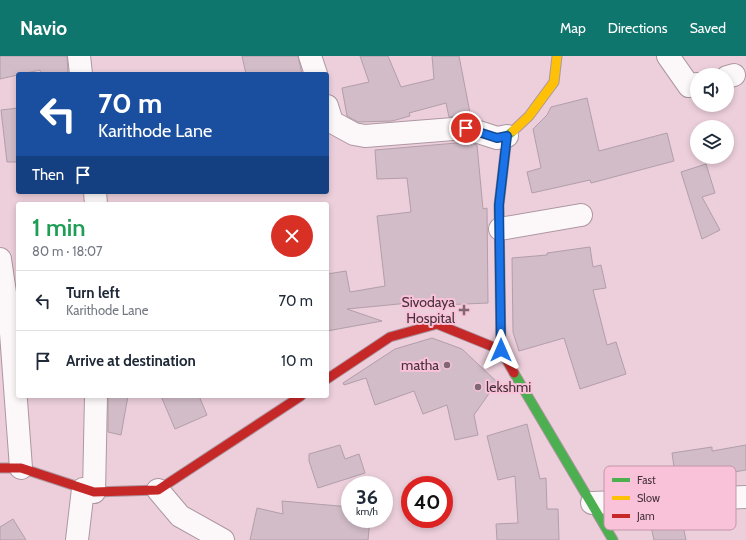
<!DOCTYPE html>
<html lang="en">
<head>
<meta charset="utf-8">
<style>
	:root { --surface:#fff; --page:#f6f6f7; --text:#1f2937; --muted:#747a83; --line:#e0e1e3; --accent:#0f766e }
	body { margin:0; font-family:Cabin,sans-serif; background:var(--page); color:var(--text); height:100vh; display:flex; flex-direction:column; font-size:15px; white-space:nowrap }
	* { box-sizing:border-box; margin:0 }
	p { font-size:13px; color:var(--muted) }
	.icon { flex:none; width:22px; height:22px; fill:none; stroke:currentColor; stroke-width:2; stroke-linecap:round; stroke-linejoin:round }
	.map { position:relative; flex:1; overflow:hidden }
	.panel { position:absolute; left:16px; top:146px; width:313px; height:196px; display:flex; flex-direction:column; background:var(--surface); border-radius:4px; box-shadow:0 2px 6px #0003 }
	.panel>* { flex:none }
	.top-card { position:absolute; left:16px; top:16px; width:313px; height:122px; border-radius:4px; box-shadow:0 2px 6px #0003; background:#1a4fa0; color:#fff; overflow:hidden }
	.controls { position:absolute; left:690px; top:12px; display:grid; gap:8px }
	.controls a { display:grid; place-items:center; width:44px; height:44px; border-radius:50%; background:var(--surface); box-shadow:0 2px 6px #0003; font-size:20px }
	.speed { position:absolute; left:341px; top:420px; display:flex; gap:8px; font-size:20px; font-weight:700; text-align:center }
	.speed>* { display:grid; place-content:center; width:52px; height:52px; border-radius:50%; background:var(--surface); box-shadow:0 2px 6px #0003; line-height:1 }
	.speed small { font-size:10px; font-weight:400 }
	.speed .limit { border:6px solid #d22; background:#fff; color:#111 }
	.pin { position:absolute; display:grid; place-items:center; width:34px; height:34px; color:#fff; margin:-17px; border:2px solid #fff; border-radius:50%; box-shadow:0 1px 4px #0007 }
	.me { position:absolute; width:44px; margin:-22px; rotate:0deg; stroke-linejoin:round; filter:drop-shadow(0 0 3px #0008) }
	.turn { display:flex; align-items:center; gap:14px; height:84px; padding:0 16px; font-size:18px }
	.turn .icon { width:52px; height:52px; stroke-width:2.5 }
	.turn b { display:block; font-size:28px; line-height:34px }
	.then { display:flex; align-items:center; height:38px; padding:0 16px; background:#0003; gap:8px; font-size:15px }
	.round { display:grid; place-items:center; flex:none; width:42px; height:42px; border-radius:21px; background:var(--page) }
	.head { display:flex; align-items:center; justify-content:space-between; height:68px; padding:0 16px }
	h1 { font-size:24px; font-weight:600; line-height:30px; color:#1e9e55 }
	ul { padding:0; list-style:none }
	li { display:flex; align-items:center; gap:12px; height:60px; padding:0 16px; border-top:1px solid var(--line) }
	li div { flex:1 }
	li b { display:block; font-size:15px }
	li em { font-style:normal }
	header { display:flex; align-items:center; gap:24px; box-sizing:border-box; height:56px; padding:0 20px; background:var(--accent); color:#fff }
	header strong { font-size:19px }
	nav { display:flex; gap:22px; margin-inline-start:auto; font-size:14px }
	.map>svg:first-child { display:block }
	.building { fill:#d1bcc8; stroke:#b29eaa }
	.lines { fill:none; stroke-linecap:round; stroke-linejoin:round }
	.street-casing { stroke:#ad97a1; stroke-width:24 }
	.fast-casing { stroke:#ad97a1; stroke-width:11 }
	.slow-casing { stroke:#ad97a1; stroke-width:11 }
	.jam-casing { stroke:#ad97a1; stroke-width:11 }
	.street { stroke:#fcf8fa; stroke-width:22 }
	.fast { stroke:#4caf50; stroke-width:9 }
	.slow { stroke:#ffc107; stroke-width:9 }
	.jam { stroke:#c62828; stroke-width:9 }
	.route-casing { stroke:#114b97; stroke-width:10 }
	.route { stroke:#1a73e8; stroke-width:7 }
	.poi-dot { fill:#806872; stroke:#f9c2d9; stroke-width:1.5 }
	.labels { text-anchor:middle; stroke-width:4; stroke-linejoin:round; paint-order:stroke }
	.poi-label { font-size:14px; fill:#46313a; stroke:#f9c2d9; text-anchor:end }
	.key { fill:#f9c2d9; stroke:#c396a9; stroke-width:1 }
	.key-label { font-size:11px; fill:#46313a }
</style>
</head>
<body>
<header>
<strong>Navio</strong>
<nav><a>Map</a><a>Directions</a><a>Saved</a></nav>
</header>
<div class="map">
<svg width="746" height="484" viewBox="0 0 746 484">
	<rect width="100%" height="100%" fill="#eccfdb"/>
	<g class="building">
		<path d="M0,0H67L68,16L58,18H41L40,14L0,23Z"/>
		<path d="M242,0H298L302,18H246Z"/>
		<path d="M360,0H388L401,31L434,23L432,0H459L470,57L449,61L446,47L409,57L410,60L392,65L358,66L347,60L342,32L369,26Z"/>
		<path d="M587,42L599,95L667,77L674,105L591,127L590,124L532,137L527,116L541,112L533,73L547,59L551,51Z"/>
		<path d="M18,52V106H7L1,54Z"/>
		<path d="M468,86L477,89L483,153L487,152L488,247L441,249L440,244L347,253L382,265L327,275V218L346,215L350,236L385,230L377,160L411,156L407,122L377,123L375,94Z"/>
		<path d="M706,108L715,137L702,141L720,174L702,183L681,116Z"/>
		<path d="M590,191L593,211L601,209L606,232L593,234L607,289L616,286L626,318L580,333L564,282L519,295L513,276L512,202L547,199V197Z"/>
		<path d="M432,282L462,293L497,326L474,359L478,379L455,384L447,349L423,358L414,335L375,349L366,322L344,329L343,327L395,293Z"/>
		<path d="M108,340H128L121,379L108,376Z"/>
		<path d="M161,340H199L207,359L175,373Z"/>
		<path d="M527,368L540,423L546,422L547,453H558L559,484H497L496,468L518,467L515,420L498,424L487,380Z"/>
		<path d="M340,389L345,403L359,398L365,417L318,432L309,405V398Z"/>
		<path d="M746,389V414L716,419L717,428L642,433L640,426L675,418L672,397L712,391V395Z"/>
		<path d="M282,445L350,451V463H370L368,484H250L257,452L283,458Z"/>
		<path d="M680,456L686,484H654L648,457Z"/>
		<path d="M13,463L26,484H0V471Z"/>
	</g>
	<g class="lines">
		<g class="street-casing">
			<g id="street">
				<path d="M79,0L81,18"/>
				<path d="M310,0L316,18"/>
				<path d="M668,0L689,30L697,28"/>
				<path d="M727,21L734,19"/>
				<path d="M327,50L332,66L354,78L365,80L466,72L497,82L507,80"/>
				<path d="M95,136L96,148"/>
				<path d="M500,173L581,159"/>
				<path d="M0,203L11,277L21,412"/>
				<path d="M158,434L180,460L223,484"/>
				<path d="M94,436L96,340"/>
				<path d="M592,447L746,441"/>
				<path d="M77,484L83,433"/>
			</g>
		</g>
		<g class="fast-casing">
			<g id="fast">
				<path d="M501,294L499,149L507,80L513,75"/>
				<path d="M514,317L613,484"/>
			</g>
		</g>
		<g class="slow-casing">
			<path id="slow" d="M513,75L529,60L554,26L557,0"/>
		</g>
		<g class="jam-casing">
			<g id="jam">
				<path d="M327,323L390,281L437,268L501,294L514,317"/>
				<path d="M0,412H21L94,436L158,434L301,340"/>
			</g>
		</g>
		<use href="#street" class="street"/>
		<use href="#fast" class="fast"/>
		<use href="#slow" class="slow"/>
		<use href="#jam" class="jam"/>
	</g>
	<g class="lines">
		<g class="route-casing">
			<path id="route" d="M466,72L497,82L507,80L499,149L501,294"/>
		</g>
		<use href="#route" class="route"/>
	</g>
	<g class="poi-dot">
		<path d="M462 248h4v4h4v4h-4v4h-4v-4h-4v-4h4z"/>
		<circle cx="447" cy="309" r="4"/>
		<circle cx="478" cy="331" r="4"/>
	</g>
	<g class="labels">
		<g class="poi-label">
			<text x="455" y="251">Sivodaya<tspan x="455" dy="16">Hospital</tspan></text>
			<text x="439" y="314">matha</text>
			<text x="486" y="336" text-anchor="start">lekshmi</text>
		</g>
	</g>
	<rect x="604" y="410" width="132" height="64" rx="6" class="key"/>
	<rect x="612" y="422" width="18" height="4" fill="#4caf50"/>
	<rect x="612" y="440" width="18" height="4" fill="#ffc107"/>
	<rect x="612" y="458" width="18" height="4" fill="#c62828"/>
	<g class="key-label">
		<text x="637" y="428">Fast</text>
		<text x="637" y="446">Slow</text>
		<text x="637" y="464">Jam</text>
	</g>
</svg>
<div class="controls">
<a><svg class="icon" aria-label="sound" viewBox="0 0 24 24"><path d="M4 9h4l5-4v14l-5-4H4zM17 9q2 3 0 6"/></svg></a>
<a><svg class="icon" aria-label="layers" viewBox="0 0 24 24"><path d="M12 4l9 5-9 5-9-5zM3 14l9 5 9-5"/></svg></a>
</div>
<div class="speed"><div>36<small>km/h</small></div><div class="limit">40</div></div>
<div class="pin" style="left:466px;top:72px;background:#d93025"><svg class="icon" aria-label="arrive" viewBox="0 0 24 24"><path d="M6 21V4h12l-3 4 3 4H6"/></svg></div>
<svg class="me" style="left:501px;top:294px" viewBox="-20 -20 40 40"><path d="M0-17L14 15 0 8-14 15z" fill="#1a73e8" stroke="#fff" stroke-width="4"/></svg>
<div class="top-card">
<div class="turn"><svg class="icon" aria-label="left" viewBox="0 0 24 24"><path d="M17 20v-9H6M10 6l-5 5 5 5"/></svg><div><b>70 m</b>Karithode Lane</div></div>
<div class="then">Then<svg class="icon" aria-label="arrive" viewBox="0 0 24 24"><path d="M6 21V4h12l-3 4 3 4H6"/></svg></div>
</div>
<section class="panel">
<div class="head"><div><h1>1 min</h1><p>80 m · 18:07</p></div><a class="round" style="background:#d93025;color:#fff"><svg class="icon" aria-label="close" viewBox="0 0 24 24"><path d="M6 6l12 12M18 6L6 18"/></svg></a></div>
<ul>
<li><svg class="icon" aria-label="left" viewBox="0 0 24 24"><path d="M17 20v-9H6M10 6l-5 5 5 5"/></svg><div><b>Turn left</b><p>Karithode Lane</p></div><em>70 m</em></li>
<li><svg class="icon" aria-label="arrive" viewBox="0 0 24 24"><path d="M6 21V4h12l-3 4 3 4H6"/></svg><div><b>Arrive at destination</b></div><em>10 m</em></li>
</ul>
</section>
</div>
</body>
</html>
